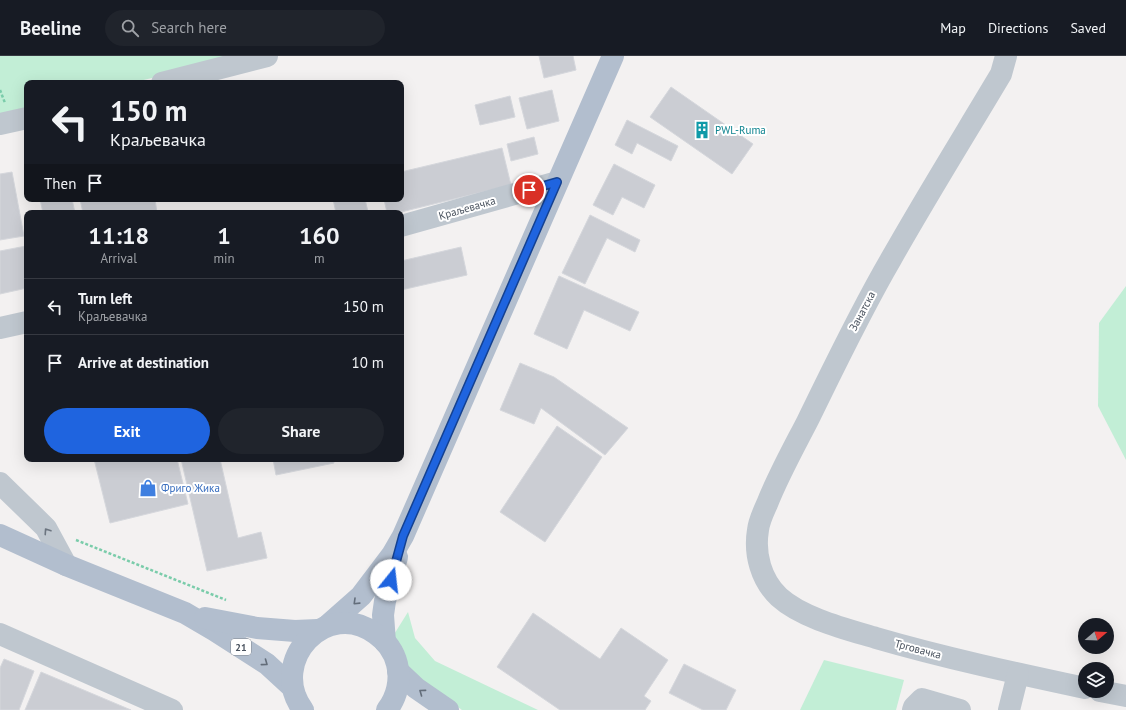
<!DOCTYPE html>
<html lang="en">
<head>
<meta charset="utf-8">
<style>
	:root { --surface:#171b24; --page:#20242c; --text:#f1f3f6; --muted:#9ea1a6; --line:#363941; --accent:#1f64df }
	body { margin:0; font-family:"PT Sans",sans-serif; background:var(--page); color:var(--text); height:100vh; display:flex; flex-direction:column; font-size:15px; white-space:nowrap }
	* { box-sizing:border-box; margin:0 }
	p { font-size:13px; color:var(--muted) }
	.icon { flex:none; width:22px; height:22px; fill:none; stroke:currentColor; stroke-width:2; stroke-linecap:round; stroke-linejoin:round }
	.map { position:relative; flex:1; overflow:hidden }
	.side { position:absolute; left:24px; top:154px; width:380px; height:252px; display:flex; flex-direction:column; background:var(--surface); border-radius:8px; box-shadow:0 4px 16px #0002 }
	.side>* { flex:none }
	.top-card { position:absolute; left:24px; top:24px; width:380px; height:122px; border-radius:8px; box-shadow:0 4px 16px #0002; background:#171b24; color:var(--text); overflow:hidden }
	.needle { width:26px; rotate:71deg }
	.controls { position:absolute; left:1078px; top:562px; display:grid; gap:8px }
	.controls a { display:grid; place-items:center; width:36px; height:36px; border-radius:50%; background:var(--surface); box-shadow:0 4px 16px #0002; font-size:20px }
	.pin { position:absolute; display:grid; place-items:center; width:34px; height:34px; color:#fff; margin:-17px; border:2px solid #fff; border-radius:50%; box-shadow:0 1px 4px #0007 }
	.me { position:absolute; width:44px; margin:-22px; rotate:16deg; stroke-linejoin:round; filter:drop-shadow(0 0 3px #0008) }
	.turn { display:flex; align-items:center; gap:14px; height:84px; padding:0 20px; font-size:18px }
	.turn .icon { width:52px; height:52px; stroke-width:2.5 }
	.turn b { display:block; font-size:28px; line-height:34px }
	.then { display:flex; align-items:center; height:38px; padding:0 20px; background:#0003; gap:8px; font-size:15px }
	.eta { display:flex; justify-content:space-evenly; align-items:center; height:68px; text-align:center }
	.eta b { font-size:24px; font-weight:600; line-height:28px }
	.action { display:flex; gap:8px; margin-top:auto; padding:8px 20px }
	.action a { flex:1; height:46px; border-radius:24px; background:var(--accent); color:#fff; font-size:16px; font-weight:600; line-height:46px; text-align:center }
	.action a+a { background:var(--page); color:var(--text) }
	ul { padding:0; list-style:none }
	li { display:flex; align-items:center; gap:12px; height:56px; padding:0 20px; border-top:1px solid var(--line) }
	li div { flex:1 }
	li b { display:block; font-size:15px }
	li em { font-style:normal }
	header { display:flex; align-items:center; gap:24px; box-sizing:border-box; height:56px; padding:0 20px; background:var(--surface); border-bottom:1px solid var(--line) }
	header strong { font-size:19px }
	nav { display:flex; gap:22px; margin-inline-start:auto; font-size:14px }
	.search { width:280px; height:36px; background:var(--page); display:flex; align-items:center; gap:10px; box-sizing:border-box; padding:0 14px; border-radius:22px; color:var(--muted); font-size:15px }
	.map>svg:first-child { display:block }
	.green { fill:#c2eed6 }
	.building { fill:#cbcdd3; stroke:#d5d7dc }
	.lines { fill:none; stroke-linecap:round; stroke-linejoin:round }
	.path { stroke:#7accaa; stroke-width:2.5; stroke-dasharray:3 2; stroke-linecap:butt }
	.minor { stroke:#bfc7cf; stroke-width:22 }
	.major { stroke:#b2bece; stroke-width:22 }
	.oneway { stroke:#6c7580 }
	.oneway2 { stroke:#636d7a }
	.route-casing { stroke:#144191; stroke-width:10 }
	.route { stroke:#1f64df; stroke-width:7 }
	.labels { text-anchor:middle; stroke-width:4; stroke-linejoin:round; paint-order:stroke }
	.shield { fill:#fff; stroke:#80868e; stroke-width:1 }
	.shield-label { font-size:10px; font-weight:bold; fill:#49525e }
	.culture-label { font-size:11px; fill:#0d838f; stroke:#fff; text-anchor:start }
	.street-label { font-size:11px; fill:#49525e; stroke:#fff }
	.shop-label { font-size:11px; fill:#366cbe; stroke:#fff; text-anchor:start }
</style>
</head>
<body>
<header>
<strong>Beeline</strong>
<div class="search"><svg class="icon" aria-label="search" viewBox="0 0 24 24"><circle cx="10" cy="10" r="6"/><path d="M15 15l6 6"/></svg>Search here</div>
<nav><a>Map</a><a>Directions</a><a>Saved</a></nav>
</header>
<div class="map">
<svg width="1126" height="654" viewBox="0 0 1126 654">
	<rect width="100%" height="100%" fill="#f3f1f1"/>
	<g class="green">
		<path d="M0,0H244L131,27H27V52L0,59Z"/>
		<path d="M1126,230V404L1098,350L1099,267Z"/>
		<path d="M408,556L415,582L435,605L538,654H462L409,616L393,580Z"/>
		<path d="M824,604L904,624L896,654H800Z"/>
	</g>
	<g class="building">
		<path d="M539,0H573L576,14L544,22Z"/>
		<path d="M671,31L753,88L732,118L650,61Z"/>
		<path d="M552,34L559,65L527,73L519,42Z"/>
		<path d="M510,40L515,61L480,69L475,49Z"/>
		<path d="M627,64L678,90L671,105L637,87L632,98L615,89Z"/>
		<path d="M534,81L538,98L511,105L507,88Z"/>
		<path d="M502,92L511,129L397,157H387L384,143H401V116Z"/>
		<path d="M614,108L655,129L644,152L622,141L613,159L593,149Z"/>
		<path d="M12,116L24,180L0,184V118Z"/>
		<path d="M40,143H72L75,157H43Z"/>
		<path d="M80,143H155L157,157H83Z"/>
		<path d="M333,143H365L368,156L336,157Z"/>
		<path d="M590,159L640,184L635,196L607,182L585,228L562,217Z"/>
		<path d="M26,190L27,232L0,238V195Z"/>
		<path d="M461,191L467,219L401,234V205Z"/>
		<path d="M559,220L639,256L630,275L584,254L567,293L534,278Z"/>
		<path d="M520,307L554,321L628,372L605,399L541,352L534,368L500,354Z"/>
		<path d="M557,370L602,401L545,486L500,456Z"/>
		<path d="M94,403H177L188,448L110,467Z"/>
		<path d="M181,403H220L238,482L261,476L267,502L207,515Z"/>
		<path d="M273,403H333L334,407L276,419Z"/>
		<path d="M533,557L600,603L621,572L668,604L644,640L651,645L645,654H560L497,611Z"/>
		<path d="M4,603L34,615L19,654H0V612Z"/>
		<path d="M684,608L736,634L726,654H703L669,637Z"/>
		<path d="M41,616L131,654H25Z"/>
	</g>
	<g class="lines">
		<g class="path">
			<path d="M0,34L5,47"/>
			<path d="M76,484L226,544"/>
		</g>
		<g class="minor">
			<path d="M1006,0L1001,18C964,80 926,141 891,203C860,256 834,311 807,366C793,393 778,420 767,448C763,457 759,465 758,474C754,498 761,524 779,541C802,562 846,573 876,582C945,602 1015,617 1085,632"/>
			<path d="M162,27L267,0"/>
			<path d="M0,68L27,62"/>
			<path d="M401,170L557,126"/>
			<path d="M0,272L27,266"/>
			<path d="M0,427L46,472L66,509"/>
			<path d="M0,578L172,654"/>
			<path d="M1100,635L1126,640"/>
			<path d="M913,654L914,651L922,643L960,654"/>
			<path d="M1009,654L1018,618"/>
		</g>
		<g class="major">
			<path d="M0,479L66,509L185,557L214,574L267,608L292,631"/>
			<path d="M205,562L257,572L295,575L318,574"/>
			<path d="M327,570L361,540L392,499L403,480L613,0"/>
			<path d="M385,586L383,559L385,545L397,501"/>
			<path d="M398,615L416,632L448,654"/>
			<path d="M303,654C267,605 327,541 376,578C386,585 394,596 397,608C401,624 397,641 387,654"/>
		</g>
	</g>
	<defs><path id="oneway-chevron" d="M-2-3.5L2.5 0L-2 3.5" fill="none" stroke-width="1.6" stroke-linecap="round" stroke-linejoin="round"/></defs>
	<use class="oneway" href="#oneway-chevron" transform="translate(47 475) rotate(-124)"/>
	<g class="oneway2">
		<use href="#oneway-chevron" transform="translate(356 546) rotate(136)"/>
		<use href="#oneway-chevron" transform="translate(265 607) rotate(36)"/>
		<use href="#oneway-chevron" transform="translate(422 636) rotate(-144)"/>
	</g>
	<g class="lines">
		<g class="route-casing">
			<path id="route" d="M391,524L403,480L557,126L529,134"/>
		</g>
		<use href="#route" class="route"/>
	</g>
	<defs>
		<g id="building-bare" transform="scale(1.38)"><path d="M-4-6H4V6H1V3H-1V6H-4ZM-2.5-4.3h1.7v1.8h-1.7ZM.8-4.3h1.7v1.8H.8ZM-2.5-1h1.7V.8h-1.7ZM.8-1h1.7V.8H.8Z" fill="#0f9aa8" stroke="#fff" stroke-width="2.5" paint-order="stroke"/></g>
		<g id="shop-bare" transform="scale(1.38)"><path d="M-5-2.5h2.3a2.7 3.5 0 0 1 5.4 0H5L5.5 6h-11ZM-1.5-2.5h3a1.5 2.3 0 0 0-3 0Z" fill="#3f7fe0" stroke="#fff" stroke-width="2.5" paint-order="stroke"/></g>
	</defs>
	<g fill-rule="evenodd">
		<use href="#building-bare" x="702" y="74"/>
		<use href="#shop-bare" x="148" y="432"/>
	</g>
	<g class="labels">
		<rect class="shield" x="231" y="583" width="20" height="16" rx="3"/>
		<g class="shield-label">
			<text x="241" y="595">21</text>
		</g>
		<g class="culture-label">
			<text x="715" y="78">PWL-Ruma</text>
		</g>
		<g class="street-label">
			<text transform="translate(467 152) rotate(-16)" y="4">Краљевачка</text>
			<text transform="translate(862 255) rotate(-62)" y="4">Занатска</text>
			<text transform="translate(918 593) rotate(15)" y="4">Трговачка</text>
		</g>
		<g class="shop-label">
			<text x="161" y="436">Фриго Жика</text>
		</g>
	</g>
</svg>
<div class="controls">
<a><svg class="needle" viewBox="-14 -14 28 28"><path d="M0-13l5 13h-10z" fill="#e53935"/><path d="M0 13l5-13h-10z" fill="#9ea1a6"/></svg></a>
<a><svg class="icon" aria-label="layers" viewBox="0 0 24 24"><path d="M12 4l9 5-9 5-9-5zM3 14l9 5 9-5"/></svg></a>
</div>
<div class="pin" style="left:529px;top:134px;background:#d93025"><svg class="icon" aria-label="arrive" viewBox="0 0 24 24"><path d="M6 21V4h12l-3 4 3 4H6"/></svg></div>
<svg class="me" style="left:391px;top:524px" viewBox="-20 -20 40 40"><circle r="19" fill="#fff"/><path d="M0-13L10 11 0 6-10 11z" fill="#1f64df"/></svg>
<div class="top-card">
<div class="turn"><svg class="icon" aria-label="left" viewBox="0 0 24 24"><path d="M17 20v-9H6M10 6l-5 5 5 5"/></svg><div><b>150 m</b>Краљевачка</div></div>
<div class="then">Then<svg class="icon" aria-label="arrive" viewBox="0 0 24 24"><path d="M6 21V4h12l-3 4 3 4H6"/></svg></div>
</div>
<section class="side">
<div class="eta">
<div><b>11:18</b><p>Arrival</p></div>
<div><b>1</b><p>min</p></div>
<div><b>160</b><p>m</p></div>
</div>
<ul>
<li><svg class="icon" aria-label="left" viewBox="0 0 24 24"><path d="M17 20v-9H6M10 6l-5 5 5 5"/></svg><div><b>Turn left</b><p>Краљевачка</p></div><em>150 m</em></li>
<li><svg class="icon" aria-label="arrive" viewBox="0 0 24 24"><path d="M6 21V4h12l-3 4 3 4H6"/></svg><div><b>Arrive at destination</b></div><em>10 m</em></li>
</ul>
<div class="action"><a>Exit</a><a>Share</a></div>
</section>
</div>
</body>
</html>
